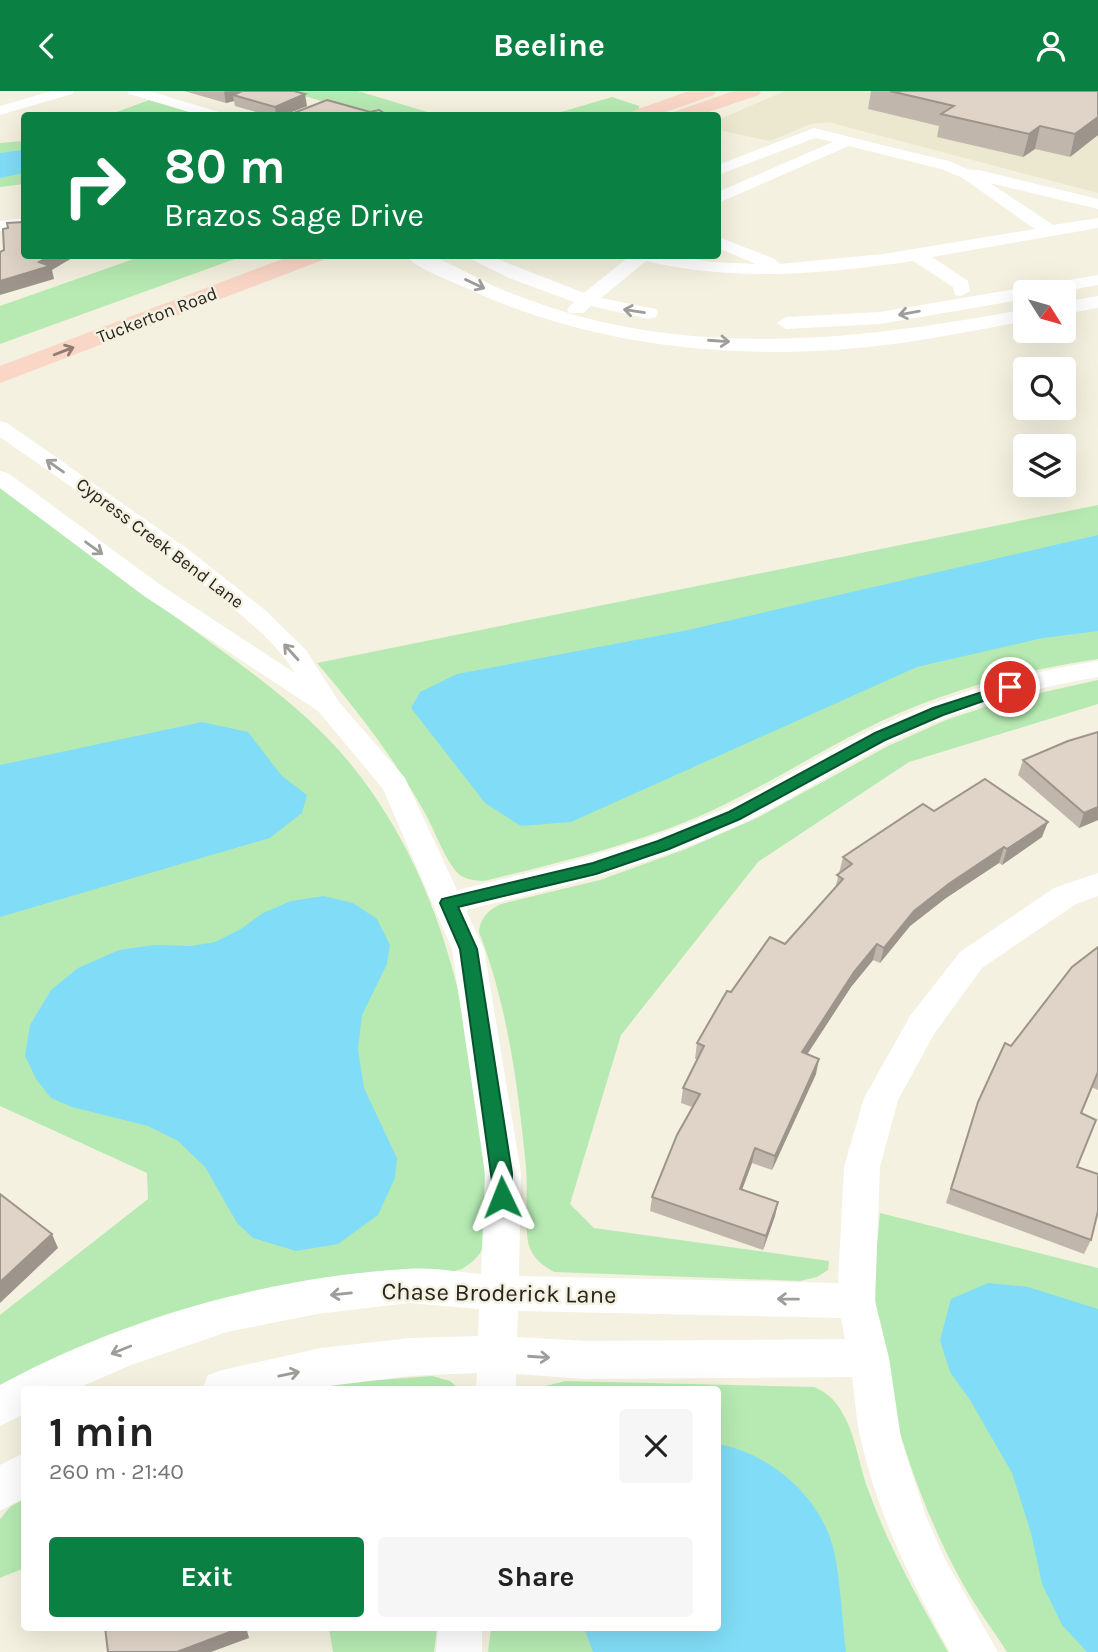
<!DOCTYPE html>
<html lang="en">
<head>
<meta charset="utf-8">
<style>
	:root { --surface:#fff; --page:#f6f6f6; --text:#222; --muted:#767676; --accent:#0b8043 }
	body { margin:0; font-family:Karla,sans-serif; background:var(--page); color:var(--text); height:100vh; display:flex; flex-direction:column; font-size:26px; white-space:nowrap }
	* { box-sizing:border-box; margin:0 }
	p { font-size:23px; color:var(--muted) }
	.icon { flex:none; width:38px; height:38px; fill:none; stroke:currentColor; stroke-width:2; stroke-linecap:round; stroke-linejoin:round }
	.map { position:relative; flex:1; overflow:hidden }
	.sheet { position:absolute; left:21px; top:1295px; width:700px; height:245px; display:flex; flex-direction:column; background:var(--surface); border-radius:7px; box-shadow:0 7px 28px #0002 }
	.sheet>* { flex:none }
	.hud { position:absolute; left:21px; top:21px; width:700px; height:147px; border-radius:7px; box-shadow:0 7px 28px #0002; background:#0b8043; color:#fff; overflow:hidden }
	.needle { width:46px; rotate:127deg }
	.controls { position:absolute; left:1013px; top:189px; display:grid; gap:14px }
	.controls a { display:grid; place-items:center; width:63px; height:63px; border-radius:7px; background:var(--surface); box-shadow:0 7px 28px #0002; font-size:35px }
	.pin { position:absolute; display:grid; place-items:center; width:60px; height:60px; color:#fff; margin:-30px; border:4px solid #fff; border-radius:50%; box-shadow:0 2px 7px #0007 }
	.me { position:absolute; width:77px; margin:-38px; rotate:358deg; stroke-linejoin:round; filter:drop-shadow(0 0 5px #0008) }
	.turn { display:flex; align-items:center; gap:24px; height:147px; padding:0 28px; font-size:32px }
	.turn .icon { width:91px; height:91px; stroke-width:2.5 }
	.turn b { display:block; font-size:49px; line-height:60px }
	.round { display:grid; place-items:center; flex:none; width:74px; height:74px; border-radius:7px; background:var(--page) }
	.head { display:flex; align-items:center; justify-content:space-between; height:119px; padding:0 28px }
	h1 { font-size:42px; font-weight:700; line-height:52px }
	.cta { display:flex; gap:14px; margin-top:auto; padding:14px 28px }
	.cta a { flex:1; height:80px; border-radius:7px; background:var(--accent); color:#fff; font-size:28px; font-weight:700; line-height:80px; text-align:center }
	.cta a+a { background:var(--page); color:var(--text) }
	header { display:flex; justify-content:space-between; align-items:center; height:91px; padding:0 28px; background:var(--accent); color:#fff; font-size:32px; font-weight:700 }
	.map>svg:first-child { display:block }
	.built { fill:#ece7cf }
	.green { fill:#b6eab2 }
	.water { fill:#81ddf7 }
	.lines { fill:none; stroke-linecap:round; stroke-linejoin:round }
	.minor { fill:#fff; fill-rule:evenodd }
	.major { fill:#fad6c6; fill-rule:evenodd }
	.wall { fill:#c1b6ac }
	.shaded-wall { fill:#9d948c }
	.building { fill:#e0d4c8; stroke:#9d948c; stroke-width:2 }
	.oneway { stroke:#9e9d9a }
	.oneway2 { stroke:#907e72 }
	.route { fill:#0b8043; stroke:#07532c; stroke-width:2 }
	.labels { text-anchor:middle; stroke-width:5; stroke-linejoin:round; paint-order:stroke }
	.far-street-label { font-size:18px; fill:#27251f; stroke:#f4f1e0 }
	.near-street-label { font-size:24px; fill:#27251f; stroke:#f4f1e0 }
</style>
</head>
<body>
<header><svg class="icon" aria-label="back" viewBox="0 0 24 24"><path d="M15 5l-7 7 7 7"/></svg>Beeline<svg class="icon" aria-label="person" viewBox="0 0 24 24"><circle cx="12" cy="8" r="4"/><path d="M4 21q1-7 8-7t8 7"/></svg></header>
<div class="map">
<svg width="1098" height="1561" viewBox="0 0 1098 1561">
	<rect width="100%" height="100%" fill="#f4f1e0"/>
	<path class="built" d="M785,0H1098V102L828,31L811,33L770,50L718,39V29Z"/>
	<g class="green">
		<path d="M286,0H358L437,24H371Z"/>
		<path d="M612,6L639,15V19L625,24H551Z"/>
		<path d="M149,9L199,24H109Z"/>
		<path d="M24,50V93L0,96V52Z"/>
		<path d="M145,164L243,165L0,253V215Z"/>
		<path d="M0,397C64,445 128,491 192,538C247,578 305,618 349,671C435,775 470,912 481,1044C484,1074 490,1126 483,1155C480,1166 471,1172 462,1178L0,1299V1224L148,1108L147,1082L0,1015Z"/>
		<path d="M1098,414V568C1016,580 935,602 861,640C810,666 763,696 711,720C638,753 561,771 484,790C473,789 462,789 455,779C442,762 435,740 425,722C394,667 357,619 317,572Z"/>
		<path d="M1098,589V613L909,671L758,771L621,944L570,1113L594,1137L829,1170L828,1179L817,1186L800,1190L554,1181C543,1174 534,1169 529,1155C524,1136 528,1098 526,1076C518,996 508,916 479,841C480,826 489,819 501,813L600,789L686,758L757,727L888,655L946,629L1003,610Z"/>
		<path d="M880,1122L1098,1177V1561H1007C991,1536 972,1511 958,1484C916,1407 876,1286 875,1197C874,1173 878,1147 880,1122Z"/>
		<path d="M432,1285L450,1290L459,1298H305L326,1293Z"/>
		<path d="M565,1290L814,1296C825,1301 831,1305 838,1315C856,1340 858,1373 869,1401C889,1457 919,1509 948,1561H488L491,1537L718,1536V1298H534Z"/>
		<path d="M24,1408V1477L0,1487V1428L10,1416Z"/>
		<path d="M329,1537V1536L437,1537L434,1561H333Z"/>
	</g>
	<g class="water">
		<path d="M24,59V82L0,87V62Z"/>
		<path d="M1098,444V540L1043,547L917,576L571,731L521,735L485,712L411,617L420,601L457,583L688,539Z"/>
		<path d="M202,631L248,641L282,685L307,704L302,722L270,747L0,826V674Z"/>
		<path d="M324,805L353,812L377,828L390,854L387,873L362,924L358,958L364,997L397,1067L395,1087L378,1124L338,1153L296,1160L253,1147L237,1132L205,1076L178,1050L148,1035L72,1016L51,1007L36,988L25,965L30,934L51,899L78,877L119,859L154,854L191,855L215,851L241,838L263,822L291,810Z"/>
		<path d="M988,1192L1028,1196L1098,1218V1561H1087L1062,1534L1042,1493L1031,1442L1012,1382L970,1309L950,1281L940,1249L951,1208Z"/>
		<path d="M718,1353C770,1362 822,1407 834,1460C841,1493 842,1528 846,1561H593L584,1537L718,1536Z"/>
	</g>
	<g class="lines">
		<g class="minor">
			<path d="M52,0H74L72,3L0,24V15Z"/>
			<path d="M127,0H149L219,21L221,24H200L129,3Z"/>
			<path d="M814,37C858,48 902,59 948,70C958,73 969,81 979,79L1098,108V118L990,92L1053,134L1098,127V137L932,166L968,190L970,200L961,205L955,204L953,196L913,170C823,183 735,191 646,170L601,207L656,218L658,222L656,226L649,228L591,215L583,222H569L567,218L574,211L509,187L463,164H487L584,202L631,164H670L712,171L756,173L718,157V146L775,168L780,173L883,163L1035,138L961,86L941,78L849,55L718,112V101L833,51L815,47L718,84V74Z"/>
			<path d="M24,127V137L0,140V130Z"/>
			<path d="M405,164C411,164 419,164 426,164C443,167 480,189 498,197C524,208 551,217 578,225C726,265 878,246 1026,218V230C970,240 914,252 857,257C730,269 592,254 475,201C457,192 417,179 405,164Z"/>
			<path d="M1098,184V194L1060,201H1026V208L880,233L786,238L777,232L786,226L880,221Z"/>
			<path d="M1098,205V217L1064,223V211Z"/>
			<path d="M0,330L7,332L189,459L265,519L306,559L339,611L405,687L457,799C546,778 636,756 721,719C766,699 807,671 851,649C928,609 1012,583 1098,570V586C1019,599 944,623 873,660C829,683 788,711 743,732C655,773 560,797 466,819L484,858L521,1082L519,1185L838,1192L844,1076L864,1007L910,925L960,861L1054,797L1098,782V805L1076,813L982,877L934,943L898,1009L880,1076L875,1210L889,1267L901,1348L926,1425L945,1468L998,1561H950C912,1493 879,1426 861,1350C856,1329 855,1307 852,1286L586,1288L516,1283V1298H476L477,1282L410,1285L305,1298H202L208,1284L222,1279L321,1257L410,1247L478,1245L479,1218L409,1212L317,1223L227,1241L131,1274L76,1298H24V1323L0,1335V1294C122,1228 268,1186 407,1178C431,1176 457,1181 481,1183L485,1082L452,858L383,698L318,620L144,505L0,397V380L8,382L162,495L295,582C275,549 241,524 211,500C144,445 71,396 0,346ZM518,1220L841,1227L845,1248L586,1250L517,1246Z"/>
			<path d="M24,1362V1407L0,1420V1374Z"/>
			<path d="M438,1536H482V1561H436Z"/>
		</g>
		<g class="major">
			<path d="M689,0H716L714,4L657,24H630L633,20Z"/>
			<path d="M734,0H761L759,4L700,24H673L676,20Z"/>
			<path d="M293,164H326L323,169L0,292V275Z"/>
		</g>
	</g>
	<g class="wall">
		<path d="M184,0H294L307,15L284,24H266L235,15L234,10L226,12Z"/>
		<path d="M871,0H1098V44L1070,66L1035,58L1023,66L937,46L939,35L868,18Z"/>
		<path d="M1023,669L1098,729L1079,737L1018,684Z"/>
		<path d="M934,720L1042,746L1002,774L999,772L946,807L910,835L880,872L873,869L851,896L807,963L816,983L772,1079L752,1072L742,1099L778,1111L775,1125L763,1159L650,1120L652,1106L692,1016L681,1012L683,997L697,968H695L697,952L731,901L785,853L835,798L843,766Z"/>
		<path d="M1098,856V999L1091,996L1081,1022L1077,1076L1091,1149L1084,1163L946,1112L978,1011L1011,955Z"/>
	</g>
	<g class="shaded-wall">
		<path d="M226,0H259L233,4L234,10L226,12L224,1Z"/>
		<path d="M305,3L307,15L284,24H276L275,16Z"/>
		<path d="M1098,26V44L1070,66L1075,43Z"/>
		<path d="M1040,35L1035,58L1023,66L1029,43Z"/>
		<path d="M51,164H77L52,179L54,188L0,204V190Z"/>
		<path d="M1098,716V729L1079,737L1084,722Z"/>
		<path d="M1048,731L1042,746L1002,774L1007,758Z"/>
		<path d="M1004,756L999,772L946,807L910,835L880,872L884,857L914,820L950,792Z"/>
		<path d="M877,853L873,869L851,896L799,976L802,961L854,881Z"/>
		<path d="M819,968L816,983L772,1079L775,1065Z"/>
		<path d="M755,1057L752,1072L737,1112L740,1098Z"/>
		<path d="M778,1111L775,1125L763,1159L766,1145Z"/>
		<path d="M52,1143L58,1157L0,1212V1191Z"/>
		<path d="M243,1536H246L249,1547L211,1561H177Z"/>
	</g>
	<g class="building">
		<path d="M242,0H294L305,3L275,16L233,4Z"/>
		<path d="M890,0H1098V26L1075,43L1040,35L1029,43L941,23L954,15Z"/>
		<path d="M327,9L370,21L379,19L387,24H308L296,21Z"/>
		<path d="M24,131V164H51L39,171L50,175L0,190V161L4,159L3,138L8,137L7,132Z"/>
		<path d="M1098,641V716L1084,722L1023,669L1068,650Z"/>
		<path d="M985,688L1048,731L1007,758L1004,756L950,792L914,820L884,857L877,853L854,881L802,961L819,968L775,1065L755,1057L740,1098L778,1111L766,1145L652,1106L677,1044L700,1003L683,997L704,955L697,952L727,900L731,901L770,846L785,853L843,788L837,784L852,773L843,766L923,713L934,720Z"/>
		<path d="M1098,856V981L1081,1022L1096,1029L1077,1076L1098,1083V1120L1091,1149L951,1098L978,1011L1005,952L1011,955L1072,876Z"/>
		<path d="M0,1103L52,1143L0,1191Z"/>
		<path d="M105,1536H243L177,1561H108Z"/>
	</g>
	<defs><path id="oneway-shaft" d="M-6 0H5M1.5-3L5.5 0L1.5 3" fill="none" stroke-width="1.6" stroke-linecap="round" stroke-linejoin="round" transform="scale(1.75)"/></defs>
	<g class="oneway">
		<use href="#oneway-shaft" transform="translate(475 193) rotate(25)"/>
		<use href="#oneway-shaft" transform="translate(634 220) rotate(-171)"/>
		<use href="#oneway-shaft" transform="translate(909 222) rotate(170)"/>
		<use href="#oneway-shaft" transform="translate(719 250) rotate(4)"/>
		<use href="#oneway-shaft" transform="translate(55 375) rotate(-145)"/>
		<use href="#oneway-shaft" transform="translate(94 457) rotate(36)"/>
		<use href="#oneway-shaft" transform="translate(291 561) rotate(-132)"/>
		<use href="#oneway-shaft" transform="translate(341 1203) rotate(174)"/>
		<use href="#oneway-shaft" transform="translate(788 1208) rotate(-179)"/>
		<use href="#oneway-shaft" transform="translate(121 1259) rotate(158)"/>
		<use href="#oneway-shaft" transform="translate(539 1266) rotate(4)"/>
		<use href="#oneway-shaft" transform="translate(289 1283) rotate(-12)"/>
	</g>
	<use class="oneway2" href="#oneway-shaft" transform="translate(64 260) rotate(-21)"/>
	<path class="route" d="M1010,592L1015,593V599L943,624L885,649L740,728L669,758L596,783L458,816L477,858L512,1082V1106L509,1112L502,1114L495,1112L460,858L440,812L442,808L593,772L658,750L729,721L875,642L933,617Z"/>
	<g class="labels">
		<g class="far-street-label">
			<text transform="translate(157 224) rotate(-21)" y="6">Tuckerton Road</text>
			<text transform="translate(160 452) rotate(37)" y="6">Cypress Creek Bend Lane</text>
		</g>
		<g class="near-street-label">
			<text transform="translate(499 1202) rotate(1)" y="8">Chase Broderick Lane</text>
		</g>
	</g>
</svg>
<div class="controls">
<a><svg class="needle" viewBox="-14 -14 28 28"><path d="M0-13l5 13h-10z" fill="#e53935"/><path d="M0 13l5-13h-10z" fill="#767676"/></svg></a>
<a><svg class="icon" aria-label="search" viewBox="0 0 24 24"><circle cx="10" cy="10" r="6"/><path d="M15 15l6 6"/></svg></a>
<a><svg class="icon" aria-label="layers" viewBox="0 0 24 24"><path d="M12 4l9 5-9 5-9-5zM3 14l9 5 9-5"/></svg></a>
</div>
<div class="pin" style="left:1010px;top:596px;background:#d93025"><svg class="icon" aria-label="arrive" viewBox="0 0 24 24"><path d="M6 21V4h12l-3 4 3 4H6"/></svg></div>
<svg class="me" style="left:502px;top:1106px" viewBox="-20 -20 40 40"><path d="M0-17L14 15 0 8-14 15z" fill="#0b8043" stroke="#fff" stroke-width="4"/></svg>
<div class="hud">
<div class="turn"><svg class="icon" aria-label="right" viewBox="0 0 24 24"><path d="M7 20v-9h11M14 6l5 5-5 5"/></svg><div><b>80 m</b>Brazos Sage Drive</div></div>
</div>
<section class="sheet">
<div class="head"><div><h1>1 min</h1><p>260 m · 21:40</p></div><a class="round"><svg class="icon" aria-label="close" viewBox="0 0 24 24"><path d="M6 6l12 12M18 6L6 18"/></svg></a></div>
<div class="cta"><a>Exit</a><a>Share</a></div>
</section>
</div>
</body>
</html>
